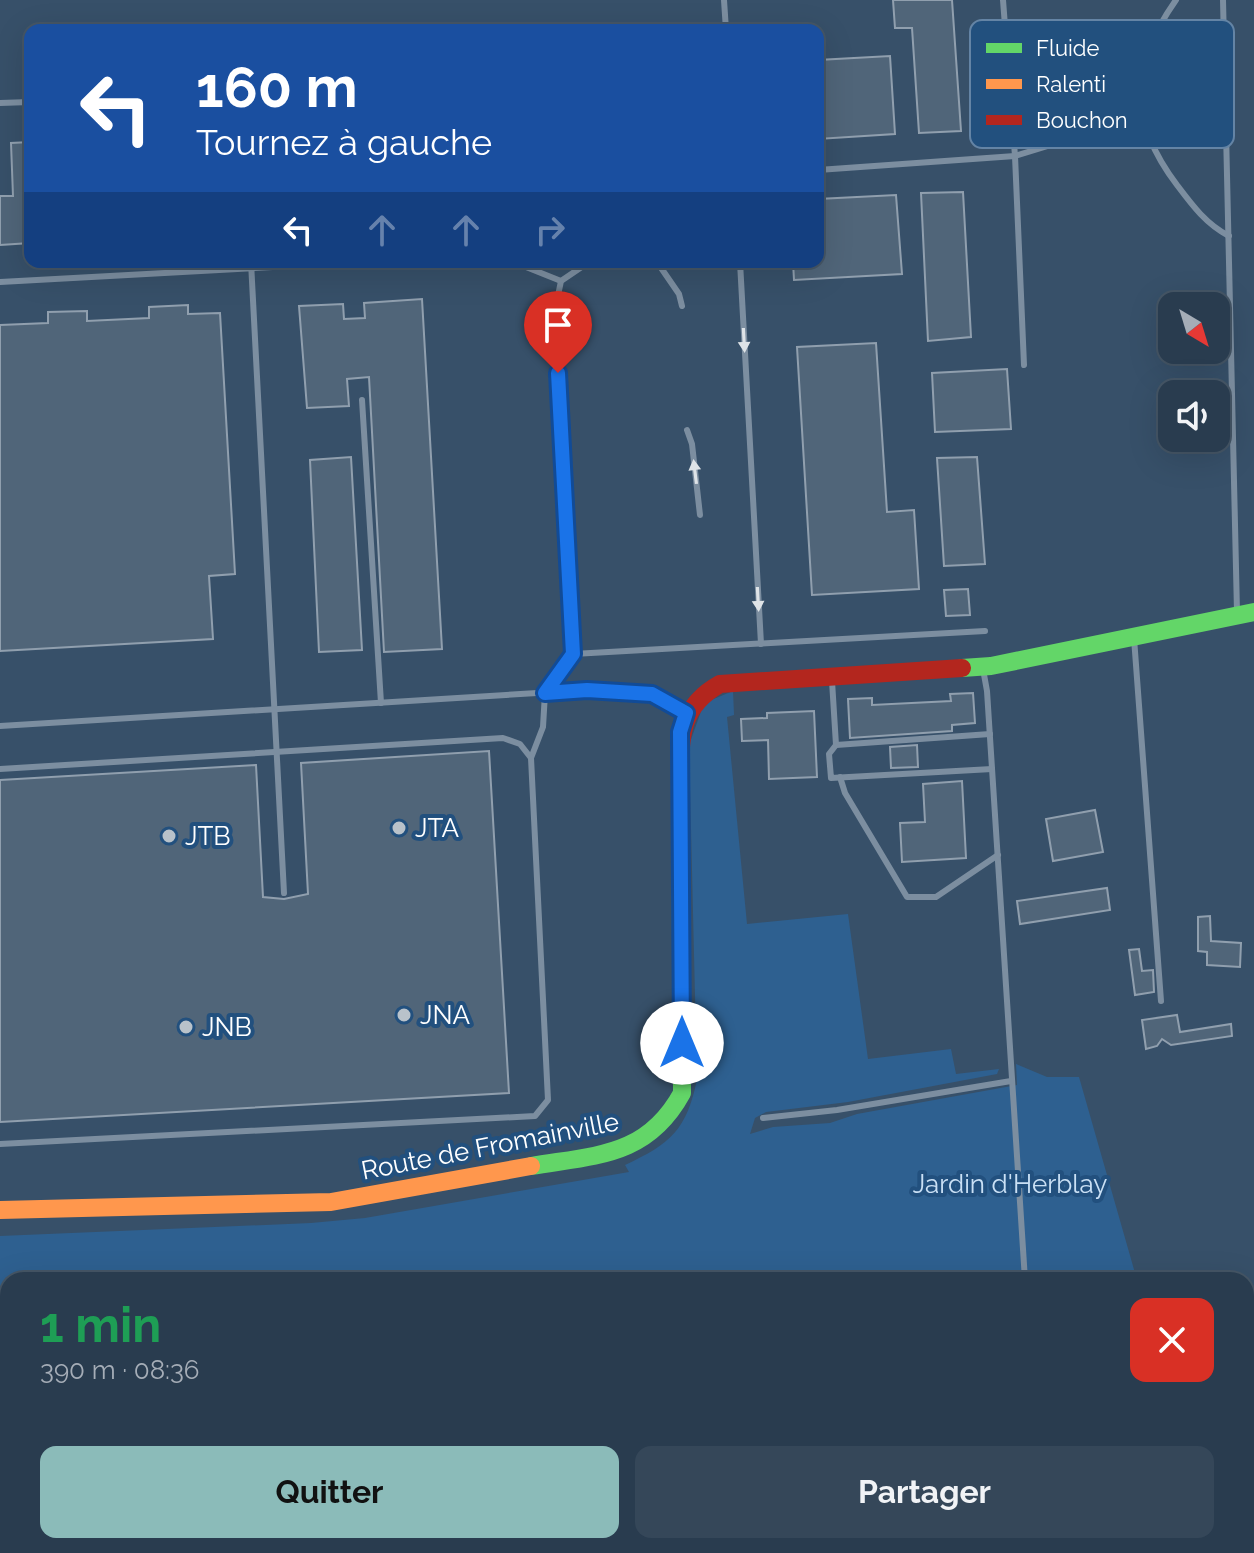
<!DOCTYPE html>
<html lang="fr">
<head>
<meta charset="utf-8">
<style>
	:root { --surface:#293c4f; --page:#354759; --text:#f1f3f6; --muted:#a5adb7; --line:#455666; --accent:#8bbbb9 }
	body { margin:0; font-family:Raleway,sans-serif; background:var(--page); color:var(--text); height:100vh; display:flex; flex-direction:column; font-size:30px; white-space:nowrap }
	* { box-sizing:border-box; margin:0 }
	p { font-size:26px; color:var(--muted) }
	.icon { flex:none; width:44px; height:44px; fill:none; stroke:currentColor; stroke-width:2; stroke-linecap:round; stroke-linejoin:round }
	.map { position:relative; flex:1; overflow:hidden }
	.panel { position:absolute; left:0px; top:1272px; width:1254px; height:282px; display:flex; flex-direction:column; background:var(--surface); border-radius:24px 24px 0 0; box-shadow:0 8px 32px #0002,0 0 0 2px var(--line) }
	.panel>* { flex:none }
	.banner { position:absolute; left:24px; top:24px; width:800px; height:244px; border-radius:16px; box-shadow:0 8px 32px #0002,0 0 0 2px var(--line); background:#1a4fa0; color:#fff; overflow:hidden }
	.needle { width:52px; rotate:142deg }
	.tools { position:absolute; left:1158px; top:292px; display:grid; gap:16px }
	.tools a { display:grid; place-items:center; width:72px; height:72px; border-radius:16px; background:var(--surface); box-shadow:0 8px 32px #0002,0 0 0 2px var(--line); font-size:40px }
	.pin { position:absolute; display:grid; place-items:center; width:68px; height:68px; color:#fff; margin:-82px -34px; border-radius:50% 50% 50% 0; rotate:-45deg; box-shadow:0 0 8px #0007 }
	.pin .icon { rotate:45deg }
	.me { position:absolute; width:88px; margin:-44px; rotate:0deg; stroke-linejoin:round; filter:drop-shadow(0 0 6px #0008) }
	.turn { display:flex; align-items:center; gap:28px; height:168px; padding:0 40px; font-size:36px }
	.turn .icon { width:104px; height:104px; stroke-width:2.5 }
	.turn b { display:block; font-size:56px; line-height:68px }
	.lanes { display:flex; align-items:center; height:76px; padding:0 40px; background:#0003; justify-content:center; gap:40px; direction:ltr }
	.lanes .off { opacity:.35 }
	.round { display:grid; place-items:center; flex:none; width:84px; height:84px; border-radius:16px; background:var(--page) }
	.summary { display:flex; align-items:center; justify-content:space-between; height:136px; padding:0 40px }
	h1 { font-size:48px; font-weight:700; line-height:60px; color:#1e9e55 }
	.primary-button { display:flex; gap:16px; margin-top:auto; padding:16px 40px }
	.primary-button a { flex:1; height:92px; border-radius:16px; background:var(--accent); color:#111; font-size:32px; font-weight:700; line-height:92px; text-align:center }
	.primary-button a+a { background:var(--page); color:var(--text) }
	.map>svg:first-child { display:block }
	.green { fill:#2e6090 }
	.building { fill:#506579; stroke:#909fae; stroke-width:2 }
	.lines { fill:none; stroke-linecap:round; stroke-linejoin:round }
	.lane { stroke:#7c8ea0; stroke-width:6 }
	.fast { stroke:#63d668; stroke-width:18 }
	.slow { stroke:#ff974d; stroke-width:18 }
	.jam { stroke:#b3261e; stroke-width:18 }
	.oneway { fill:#dee3e7 }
	.route-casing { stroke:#114b97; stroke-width:20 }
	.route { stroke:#1a73e8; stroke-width:14 }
	.poi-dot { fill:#b9c2ca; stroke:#22507e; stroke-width:3 }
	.labels { text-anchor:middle; stroke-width:8; stroke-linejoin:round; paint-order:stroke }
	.poi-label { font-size:26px; fill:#fff; stroke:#22507e; text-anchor:start }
	.street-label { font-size:26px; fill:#fff; stroke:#22507e }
	.park-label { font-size:26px; fill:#cae0f5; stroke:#22507e }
	.key { fill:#22507e; stroke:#6484a5; stroke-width:2 }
	.key-label { font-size:22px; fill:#fff }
</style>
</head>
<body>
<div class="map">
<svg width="1254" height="1553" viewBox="0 0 1254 1553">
	<rect width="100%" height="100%" fill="#375069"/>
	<path class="green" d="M733,691L734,715L727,717L747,924L848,914L868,1059L951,1049L956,1074L999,1069L997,1074L848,1102L766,1112L755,1118L750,1134L773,1127L830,1123L857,1114L1017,1085L1016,1064L1047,1077H1079L1137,1280H8V1546H1214L1216,1553H0V1236L311,1223L365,1218L629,1172L625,1165C670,1144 687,1130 697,1079L689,745L704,703Z"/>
	<g class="building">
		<path d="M893,0H952L961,131L919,133L912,28H895Z"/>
		<path d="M890,56L895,134L818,139V60Z"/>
		<path d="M30,142V243L0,245V196H13L11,143Z"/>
		<path d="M963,192L971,337L928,341L921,193Z"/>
		<path d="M896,195L902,274L794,280L793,262H818V199Z"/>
		<path d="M422,299L442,649L384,652L369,377L347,379L349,406L307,408L299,306L343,304L344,319L365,318L364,303Z"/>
		<path d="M188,305V314L220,313L235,574L209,576L213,639L0,651V325L48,323V312L87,311V321L149,318V307Z"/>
		<path d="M876,343L887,512L914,510L919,589L812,595L797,347Z"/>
		<path d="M1007,369L1011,429L935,432L932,373Z"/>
		<path d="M351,457L362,650L319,652L310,460Z"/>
		<path d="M977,457L985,564L944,566L937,458Z"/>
		<path d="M968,589L970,615L946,616L944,590Z"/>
		<path d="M973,693L975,723L952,725V731L850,738L848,699L872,698V705L951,701L950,694Z"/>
		<path d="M814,711L817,777L769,779L768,740L742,741L741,719L767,718V713Z"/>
		<path d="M917,745L918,767L891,768L890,747Z"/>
		<path d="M489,751L509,1093L0,1122V780L256,765L263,897L284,899L308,894L301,763Z"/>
		<path d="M962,781L966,858L902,862L900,823L925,822L923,784Z"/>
		<path d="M1095,810L1103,852L1053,861L1046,819Z"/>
		<path d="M1107,888L1110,910L1020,924L1017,901Z"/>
		<path d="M1210,916L1211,941L1241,943L1240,967L1207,965V952L1198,951V917Z"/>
		<path d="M1139,949L1142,971L1153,970L1154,992L1135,995L1129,950Z"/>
		<path d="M1177,1015L1180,1032L1231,1024L1232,1036L1171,1045L1162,1039L1157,1046L1146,1049L1142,1020Z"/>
	</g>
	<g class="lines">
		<g class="lane">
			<path d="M724,0L726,30"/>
			<path d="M1003,0L1015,156L1024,365"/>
			<path d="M1176,0C1130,65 1128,121 1177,185C1192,205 1206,224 1229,236"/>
			<path d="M1223,0L1237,612"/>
			<path d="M0,103L30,102"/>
			<path d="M818,170L1015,156L1051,145"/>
			<path d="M251,262L284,893"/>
			<path d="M479,262L521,265L561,281"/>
			<path d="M657,262L679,294L682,306"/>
			<path d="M740,262L761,644"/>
			<path d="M0,282L366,262"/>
			<path d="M362,400L381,703"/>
			<path d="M687,430L692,444L700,515"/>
			<path d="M1134,638L1161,1001"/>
			<path d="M573,654L985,631"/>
			<path d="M983,669L987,691L1025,1280"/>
			<path d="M832,681L836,745"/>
			<path d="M0,726L587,690L652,694L686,713"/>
			<path d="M990,734L836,745L829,754L831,778L992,769"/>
			<path d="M531,758L543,727L545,693L573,654L555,310L561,281L589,262"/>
			<path d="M0,769L503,738L520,744L531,758L548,1100L535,1116L0,1144"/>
			<path d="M840,777L845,793L907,897H936L998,855"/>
			<path d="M763,1118L837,1110L1011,1081"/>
			<path d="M1040,1546V1553"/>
		</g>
		<g class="fast">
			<path d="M962,668L991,666L1254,612"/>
			<path d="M531,1166C596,1155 647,1157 682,1093L680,773"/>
		</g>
		<path class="slow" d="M0,1210L331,1202L531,1166"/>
		<path class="jam" d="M680,773C680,734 682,705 720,684L962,668"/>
	</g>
	<defs><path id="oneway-solid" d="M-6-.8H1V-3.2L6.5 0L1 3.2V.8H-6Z" transform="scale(2)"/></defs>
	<g class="oneway">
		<use href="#oneway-solid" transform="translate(744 340) rotate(87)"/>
		<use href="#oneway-solid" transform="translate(695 472) rotate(-97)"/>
		<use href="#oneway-solid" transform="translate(758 599) rotate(87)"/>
	</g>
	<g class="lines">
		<g class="route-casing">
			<path id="route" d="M558,373L573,654L545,693L587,690L652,694L686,713L680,732L682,1043"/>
		</g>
		<use href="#route" class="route"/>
	</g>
	<g class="poi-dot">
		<circle cx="399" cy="828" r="8"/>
		<circle cx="169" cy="836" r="8"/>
		<circle cx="404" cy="1015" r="8"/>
		<circle cx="186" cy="1027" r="8"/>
	</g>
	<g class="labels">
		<g class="poi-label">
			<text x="415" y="837">JTA</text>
			<text x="185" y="845">JTB</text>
			<text x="420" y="1024">JNA</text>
			<text x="202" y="1036">JNB</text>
		</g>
		<g class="street-label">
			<text transform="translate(490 1146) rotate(-11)" y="9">Route de Fromainville</text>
		</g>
		<g class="park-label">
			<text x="1010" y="1193">Jardin d'Herblay</text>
		</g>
	</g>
	<rect x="970" y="20" width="264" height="128" rx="12" class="key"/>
	<rect x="986" y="43" width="36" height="10" fill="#63d668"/>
	<rect x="986" y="79" width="36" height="10" fill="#ff974d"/>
	<rect x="986" y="115" width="36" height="10" fill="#b3261e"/>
	<g class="key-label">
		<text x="1036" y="56">Fluide</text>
		<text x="1036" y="92">Ralenti</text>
		<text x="1036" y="128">Bouchon</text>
	</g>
</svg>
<div class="tools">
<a><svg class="needle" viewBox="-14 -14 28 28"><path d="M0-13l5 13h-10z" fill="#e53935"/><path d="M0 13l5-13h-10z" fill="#a5adb7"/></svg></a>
<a><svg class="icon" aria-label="sound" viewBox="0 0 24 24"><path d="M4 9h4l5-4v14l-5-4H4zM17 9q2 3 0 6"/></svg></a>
</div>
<div class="pin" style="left:558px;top:373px;background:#d93025"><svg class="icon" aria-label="arrive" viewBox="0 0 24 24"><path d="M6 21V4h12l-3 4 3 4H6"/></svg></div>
<svg class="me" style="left:682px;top:1043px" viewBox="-20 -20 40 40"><circle r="19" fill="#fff"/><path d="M0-13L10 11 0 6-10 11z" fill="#1a73e8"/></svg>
<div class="banner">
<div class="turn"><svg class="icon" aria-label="left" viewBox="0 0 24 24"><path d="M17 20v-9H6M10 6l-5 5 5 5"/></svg><div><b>160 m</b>Tournez à gauche</div></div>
<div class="lanes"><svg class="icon" aria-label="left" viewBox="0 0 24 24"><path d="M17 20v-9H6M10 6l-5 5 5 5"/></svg><svg class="icon off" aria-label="ahead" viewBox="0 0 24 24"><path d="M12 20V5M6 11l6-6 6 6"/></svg><svg class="icon off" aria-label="ahead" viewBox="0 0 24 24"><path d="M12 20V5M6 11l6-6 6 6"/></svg><svg class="icon off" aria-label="right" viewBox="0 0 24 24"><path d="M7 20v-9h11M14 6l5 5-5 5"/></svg></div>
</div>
<section class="panel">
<div class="summary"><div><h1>1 min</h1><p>390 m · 08:36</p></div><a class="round" style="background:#d93025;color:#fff"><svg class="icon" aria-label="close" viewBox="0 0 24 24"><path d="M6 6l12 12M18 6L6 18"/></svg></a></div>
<div class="primary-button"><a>Quitter</a><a>Partager</a></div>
</section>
</div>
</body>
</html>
